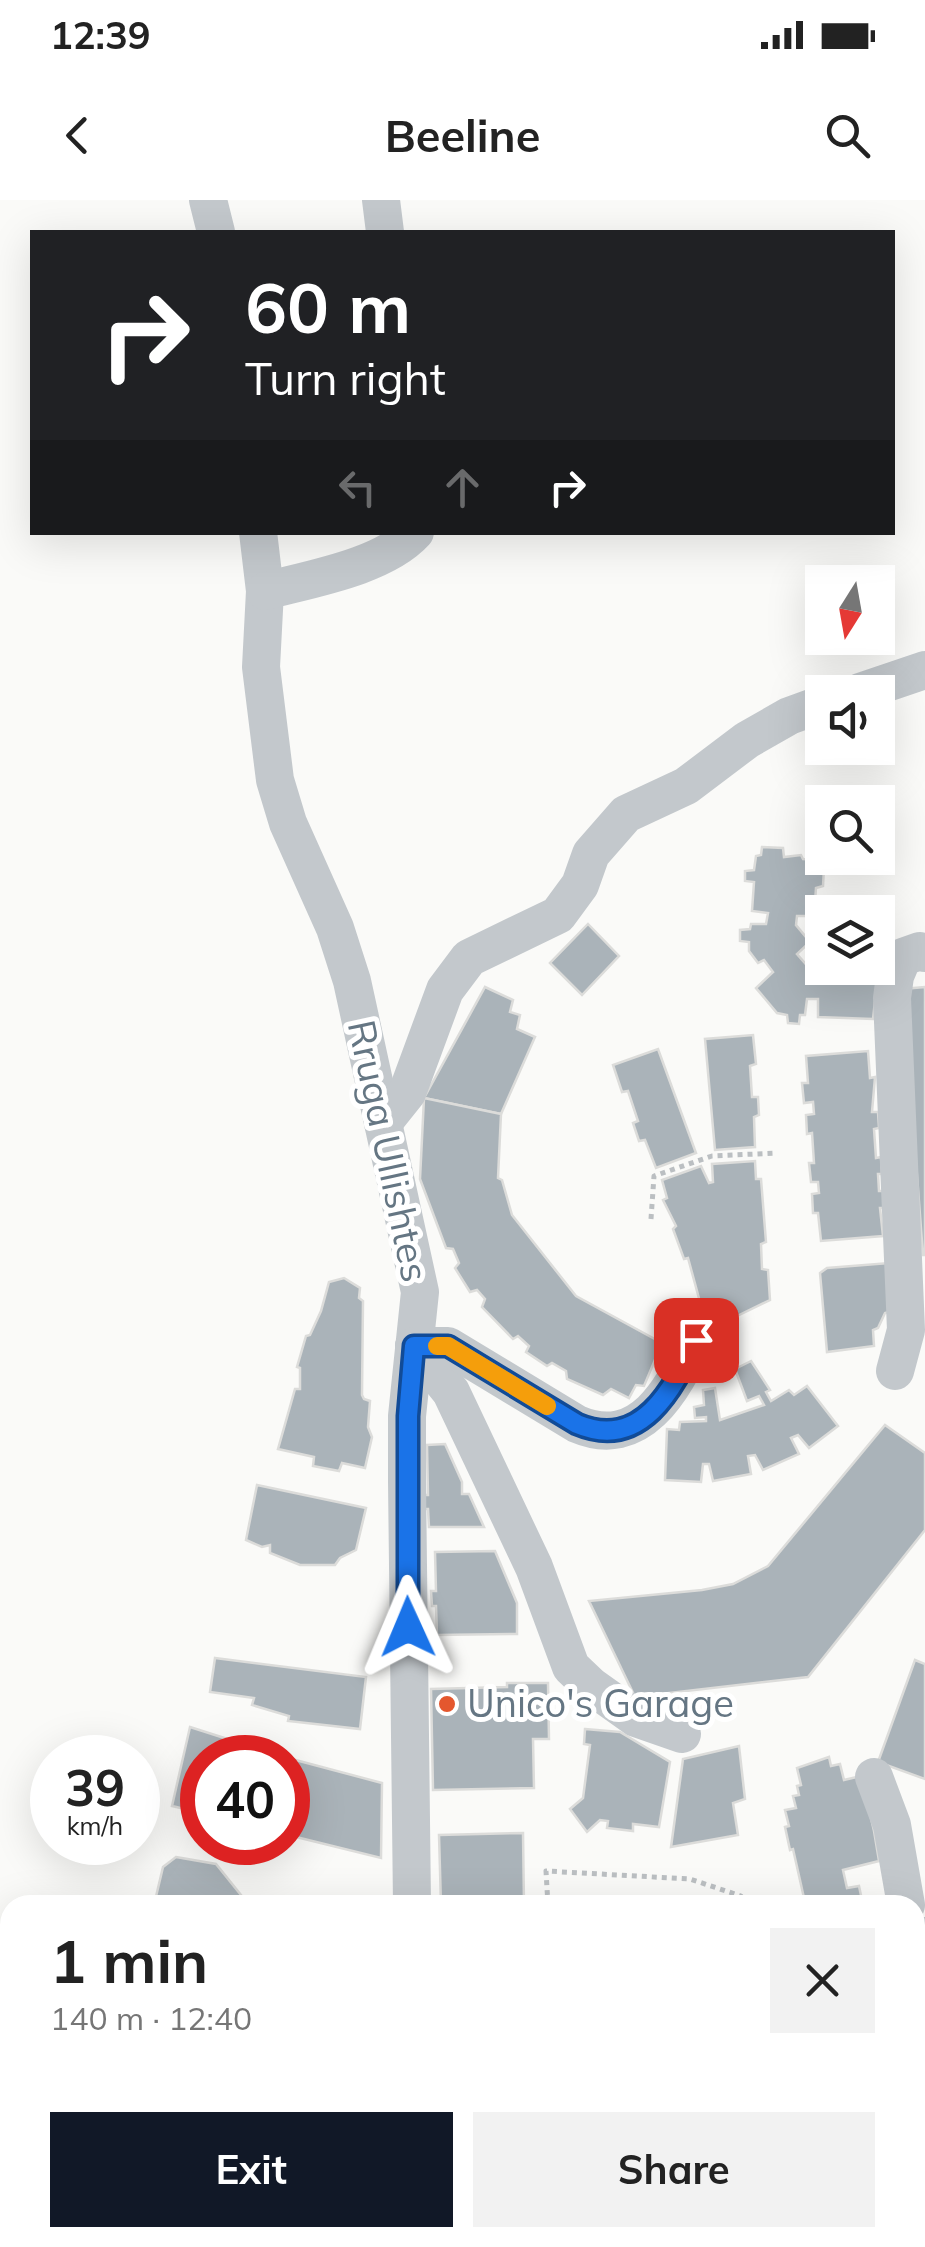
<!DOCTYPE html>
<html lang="en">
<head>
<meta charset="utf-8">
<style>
	:root { --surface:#fff; --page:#f2f2f2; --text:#222; --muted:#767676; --accent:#111827 }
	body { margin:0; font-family:Mulish,sans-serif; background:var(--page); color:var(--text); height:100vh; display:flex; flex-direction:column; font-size:38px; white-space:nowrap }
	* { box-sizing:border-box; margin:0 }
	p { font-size:32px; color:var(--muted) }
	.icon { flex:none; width:55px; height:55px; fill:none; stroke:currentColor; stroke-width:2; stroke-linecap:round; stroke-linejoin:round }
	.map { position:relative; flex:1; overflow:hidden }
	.panel { position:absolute; left:0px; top:1695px; width:925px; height:352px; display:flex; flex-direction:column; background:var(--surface); border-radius:30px 30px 0 0; box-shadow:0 10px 40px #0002 }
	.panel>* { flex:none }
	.top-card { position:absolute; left:30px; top:30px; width:865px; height:305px; border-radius:0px; box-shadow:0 10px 40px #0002; background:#202124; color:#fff; overflow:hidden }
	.needle { width:65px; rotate:191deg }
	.buttons { position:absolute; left:805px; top:365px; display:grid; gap:20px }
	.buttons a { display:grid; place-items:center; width:90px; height:90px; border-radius:0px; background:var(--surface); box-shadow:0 10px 40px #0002; font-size:50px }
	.speed { position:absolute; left:30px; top:1535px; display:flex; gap:20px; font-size:50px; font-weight:700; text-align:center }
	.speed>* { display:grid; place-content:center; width:130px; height:130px; border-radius:50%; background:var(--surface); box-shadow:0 10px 40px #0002; line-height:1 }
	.speed small { font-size:25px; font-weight:400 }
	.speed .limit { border:15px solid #d22; background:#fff; color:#111 }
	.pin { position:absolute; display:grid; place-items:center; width:85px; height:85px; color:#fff; margin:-42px; border-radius:20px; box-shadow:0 5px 15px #0006 }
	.me { position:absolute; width:110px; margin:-55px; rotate:359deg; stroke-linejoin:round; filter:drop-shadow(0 0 8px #0008) }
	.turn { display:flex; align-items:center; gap:35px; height:210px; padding:0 50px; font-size:45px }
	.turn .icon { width:130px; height:130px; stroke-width:2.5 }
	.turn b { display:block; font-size:70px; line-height:85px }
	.lanes { display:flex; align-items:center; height:95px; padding:0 50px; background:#0003; justify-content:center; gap:50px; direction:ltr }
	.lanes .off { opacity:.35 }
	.round { display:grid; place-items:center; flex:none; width:105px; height:105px; border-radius:0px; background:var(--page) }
	.overview { display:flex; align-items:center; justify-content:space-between; height:170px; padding:0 50px }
	h1 { font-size:60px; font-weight:700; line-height:75px }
	.button { display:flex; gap:20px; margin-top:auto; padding:20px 50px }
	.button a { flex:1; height:115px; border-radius:0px; background:var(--accent); color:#fff; font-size:40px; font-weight:700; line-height:115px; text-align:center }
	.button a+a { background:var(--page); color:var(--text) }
	.status { display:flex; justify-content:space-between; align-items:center; height:70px; padding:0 50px; background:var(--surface); direction:ltr }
	.status svg { height:28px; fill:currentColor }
	header { display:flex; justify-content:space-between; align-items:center; height:130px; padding:0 50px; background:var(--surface); font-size:45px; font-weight:700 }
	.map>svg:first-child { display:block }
	.building { fill:#aab3b9; stroke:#dcdcda; stroke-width:2.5 }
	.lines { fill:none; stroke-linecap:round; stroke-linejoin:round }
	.path { stroke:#bbbfc2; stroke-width:5; stroke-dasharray:5 5; stroke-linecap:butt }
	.minor { stroke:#c3c8cc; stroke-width:38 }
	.route-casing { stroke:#114b97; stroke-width:25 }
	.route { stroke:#1a73e8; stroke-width:18 }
	.slow { stroke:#f59e0b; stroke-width:18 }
	.poi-dot { fill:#e4572e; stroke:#fff; stroke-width:4 }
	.labels { text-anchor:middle; stroke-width:10; stroke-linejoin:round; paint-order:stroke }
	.street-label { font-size:38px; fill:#657683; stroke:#fff }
	.poi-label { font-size:38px; fill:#657683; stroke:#fff; text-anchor:start }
</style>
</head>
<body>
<div class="status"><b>12:39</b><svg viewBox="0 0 49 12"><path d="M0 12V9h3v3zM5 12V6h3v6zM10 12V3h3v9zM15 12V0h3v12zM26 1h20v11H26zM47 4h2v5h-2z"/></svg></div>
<header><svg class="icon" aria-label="back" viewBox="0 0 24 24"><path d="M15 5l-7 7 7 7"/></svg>Beeline<svg class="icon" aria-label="search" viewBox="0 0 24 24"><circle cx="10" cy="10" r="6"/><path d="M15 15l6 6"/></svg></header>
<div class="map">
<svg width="925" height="2047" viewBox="0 0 925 2047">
	<rect width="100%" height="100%" fill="#fafaf8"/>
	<g class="building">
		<path d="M762,647L783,648L784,657L801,655L803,659L818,660L819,666L824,668L823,686L816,688L814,716H797L796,725L810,742L797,754L811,770L820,771L822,757V768H878V759V774L873,819L818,817V799H807L805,815H800L799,824L788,823L787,815L777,813L756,788L773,772L764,760L758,763L749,751V742L740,741V730L750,729L751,724H766L768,713L752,711L754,682L745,681V671L754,670L756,656L761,655Z"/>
		<path d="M588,724L619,756L582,795L550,763Z"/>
		<path d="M485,787L513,800L510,812L520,815L517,829L535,837L501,914L424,898Z"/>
		<path d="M925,787V1055H923L903,789Z"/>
		<path d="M753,835L756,864L750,866L752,897H758L759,915L754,917L755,947L715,950L705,839Z"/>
		<path d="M658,849L696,953L656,968L645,940L639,941L633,923L638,921L628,891L622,892L613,865Z"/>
		<path d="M868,851L870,878L875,877L872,912H878L879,928L874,929L876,958L881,957L882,974H878L879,991H884L885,1008H880L883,1036L821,1041L818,1013H813L812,994L819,993L818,982H811L809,963H814L812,933L807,934L806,915L814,914L813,902L804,903L802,883H808L806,856Z"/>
		<path d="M424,898L501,914L498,978L502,980L512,1015L576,1096L662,1143L644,1186L636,1185L629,1198L611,1189L603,1195L567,1179L566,1171L552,1163L547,1166L526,1152L529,1146L518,1136L513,1139L482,1107L485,1099L477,1090L470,1092L455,1068L459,1063L453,1049L446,1048L420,979Z"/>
		<path d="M755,961L756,979H761L766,1042L761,1044L762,1069L768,1070L770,1100L737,1116L703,1113L688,1058L684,1059L673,1029L676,1026L663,1000L667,998L662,980L701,966L709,983L713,982L712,964Z"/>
		<path d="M889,1063L892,1111L885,1113L878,1128L873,1130L874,1146L827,1152L820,1073L827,1068Z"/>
		<path d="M344,1078L360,1088L359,1098L363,1101L362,1195L364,1199L370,1201L368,1227L372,1237L365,1268L342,1263L339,1271L313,1266L314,1257L278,1249L295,1189H300V1168L297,1167L306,1136L310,1135L321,1111L329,1082Z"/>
		<path d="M751,1161L770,1190L766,1192L771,1201L789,1190L794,1195L807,1186L838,1226L809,1248L798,1235L791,1238L799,1254L763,1270L755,1255L748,1256L751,1274L713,1281L709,1264H703L701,1282L665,1280L667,1229L679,1230L680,1222L706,1221V1217L695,1218L694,1207L704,1205L703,1190L715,1188L720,1220L764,1205L759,1196L747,1201L735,1169Z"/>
		<path d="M885,1225L925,1253V1330L808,1477L635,1497L589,1401L702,1390L733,1384L768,1366Z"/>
		<path d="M445,1244L462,1282V1294H469L484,1327H429L428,1309H424L423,1295H428L427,1245Z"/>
		<path d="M257,1285L366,1308L356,1350L340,1358L335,1365H300L270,1353V1345L262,1347L246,1340Z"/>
		<path d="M495,1351L517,1403V1434L437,1435L436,1406H432L431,1391H436L435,1352Z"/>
		<path d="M215,1458L366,1477L360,1529L288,1521L289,1516L252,1505L254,1498L210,1492Z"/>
		<path d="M915,1460L925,1464V1579L878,1562Z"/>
		<path d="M507,1483H548L549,1539H533L534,1588L433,1590L431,1489L507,1487Z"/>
		<path d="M190,1527L287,1558H202V1613L172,1606Z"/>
		<path d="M585,1529L620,1532L670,1562L659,1627L633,1624V1631L607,1628L608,1621L600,1620L587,1632L570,1609L583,1598L590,1545L584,1544Z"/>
		<path d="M739,1546L745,1599L733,1603L738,1635L671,1647L683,1559Z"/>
		<path d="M829,1557L831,1566L840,1564L844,1580L861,1576L874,1631L879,1661L843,1670L847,1688L859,1686L863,1705H798L797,1699L804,1698L793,1649L790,1650L785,1627L789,1626L785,1610L796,1608L793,1596L799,1595L797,1586L801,1585L797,1568Z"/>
		<path d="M288,1558L382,1583L381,1658L288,1635Z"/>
		<path d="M523,1633L524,1705H441L439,1635Z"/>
		<path d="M176,1657L216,1664L249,1705H154L163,1667Z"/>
		<path d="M925,1795V1940L915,1949V1803Z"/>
		<path d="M275,2038H327L343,2047H267Z"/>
	</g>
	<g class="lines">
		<g class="path">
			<path d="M651,1019L654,976L712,956L777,953"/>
			<path d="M548,1705L546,1671L690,1679L741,1696L742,1705"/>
			<path d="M0,1752L10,1753"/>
			<path d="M183,2038L215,2044L223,2038"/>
		</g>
		<g class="minor">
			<path d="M208,0L216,32"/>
			<path d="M381,0L385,32"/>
			<path d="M258,332L265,391L261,467L275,580L288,623L335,728L352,781L420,1092L407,1216V1281L412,1705"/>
			<path d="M265,391C310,379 383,367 415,332"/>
			<path d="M860,492L925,470"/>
			<path d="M383,923L407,893L445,790L469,758L558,715L580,685L591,654L626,614L686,586L747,540L789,516L822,504"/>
			<path d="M414,1146L451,1192L534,1367L571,1467L591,1486L636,1518L682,1534"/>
			<path d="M414,1146H448L577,1224C640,1251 673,1190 696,1140"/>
			<path d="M895,1171L906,1130L892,798L895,776L903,757L920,751L925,753"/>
			<path d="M874,1577L892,1625L906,1705"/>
			<path d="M915,1757L925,1736"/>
			<path d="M99,2047L104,2038"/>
			<path d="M400,2047L402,2038"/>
		</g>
	</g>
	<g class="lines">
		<g class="route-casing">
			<path id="route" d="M408,1427V1216L414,1146H448L577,1224C641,1251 673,1190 696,1140"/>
		</g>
		<use href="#route" class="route"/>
		<path class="slow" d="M437,1146H448L547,1206"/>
	</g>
	<circle class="poi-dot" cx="447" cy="1504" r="10"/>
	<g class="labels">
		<g class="street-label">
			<text transform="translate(388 951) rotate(78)" y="13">Rruga Ullishtes</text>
		</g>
		<g class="poi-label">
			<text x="467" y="1517">Unico's Garage</text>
		</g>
	</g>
</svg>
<div class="buttons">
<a><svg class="needle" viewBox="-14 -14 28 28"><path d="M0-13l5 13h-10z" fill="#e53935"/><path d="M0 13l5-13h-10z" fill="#767676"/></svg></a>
<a><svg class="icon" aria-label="sound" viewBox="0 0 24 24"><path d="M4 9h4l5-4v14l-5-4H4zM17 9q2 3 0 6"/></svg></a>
<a><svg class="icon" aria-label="search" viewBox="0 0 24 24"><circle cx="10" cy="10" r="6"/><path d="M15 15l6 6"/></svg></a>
<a><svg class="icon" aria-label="layers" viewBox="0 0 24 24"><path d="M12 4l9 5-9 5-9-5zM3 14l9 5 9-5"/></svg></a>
</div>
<div class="speed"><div>39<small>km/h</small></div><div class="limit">40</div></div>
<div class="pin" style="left:696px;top:1140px;background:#d93025"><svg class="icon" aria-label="arrive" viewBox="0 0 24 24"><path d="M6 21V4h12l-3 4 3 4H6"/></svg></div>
<svg class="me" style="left:408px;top:1427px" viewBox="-20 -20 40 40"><path d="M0-17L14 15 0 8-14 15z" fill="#1a73e8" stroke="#fff" stroke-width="4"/></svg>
<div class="top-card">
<div class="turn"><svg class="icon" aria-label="right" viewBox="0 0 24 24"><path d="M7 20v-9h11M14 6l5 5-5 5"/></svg><div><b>60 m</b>Turn right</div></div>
<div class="lanes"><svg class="icon off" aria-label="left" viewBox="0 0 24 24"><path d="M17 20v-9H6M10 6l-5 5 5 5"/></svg><svg class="icon off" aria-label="ahead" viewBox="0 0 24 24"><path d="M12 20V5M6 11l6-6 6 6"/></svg><svg class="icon" aria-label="right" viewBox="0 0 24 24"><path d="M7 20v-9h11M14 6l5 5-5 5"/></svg></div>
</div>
<section class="panel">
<div class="overview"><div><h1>1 min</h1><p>140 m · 12:40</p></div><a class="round"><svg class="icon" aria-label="close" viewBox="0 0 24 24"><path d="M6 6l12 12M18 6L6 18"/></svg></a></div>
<div class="button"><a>Exit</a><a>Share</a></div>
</section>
</div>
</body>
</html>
